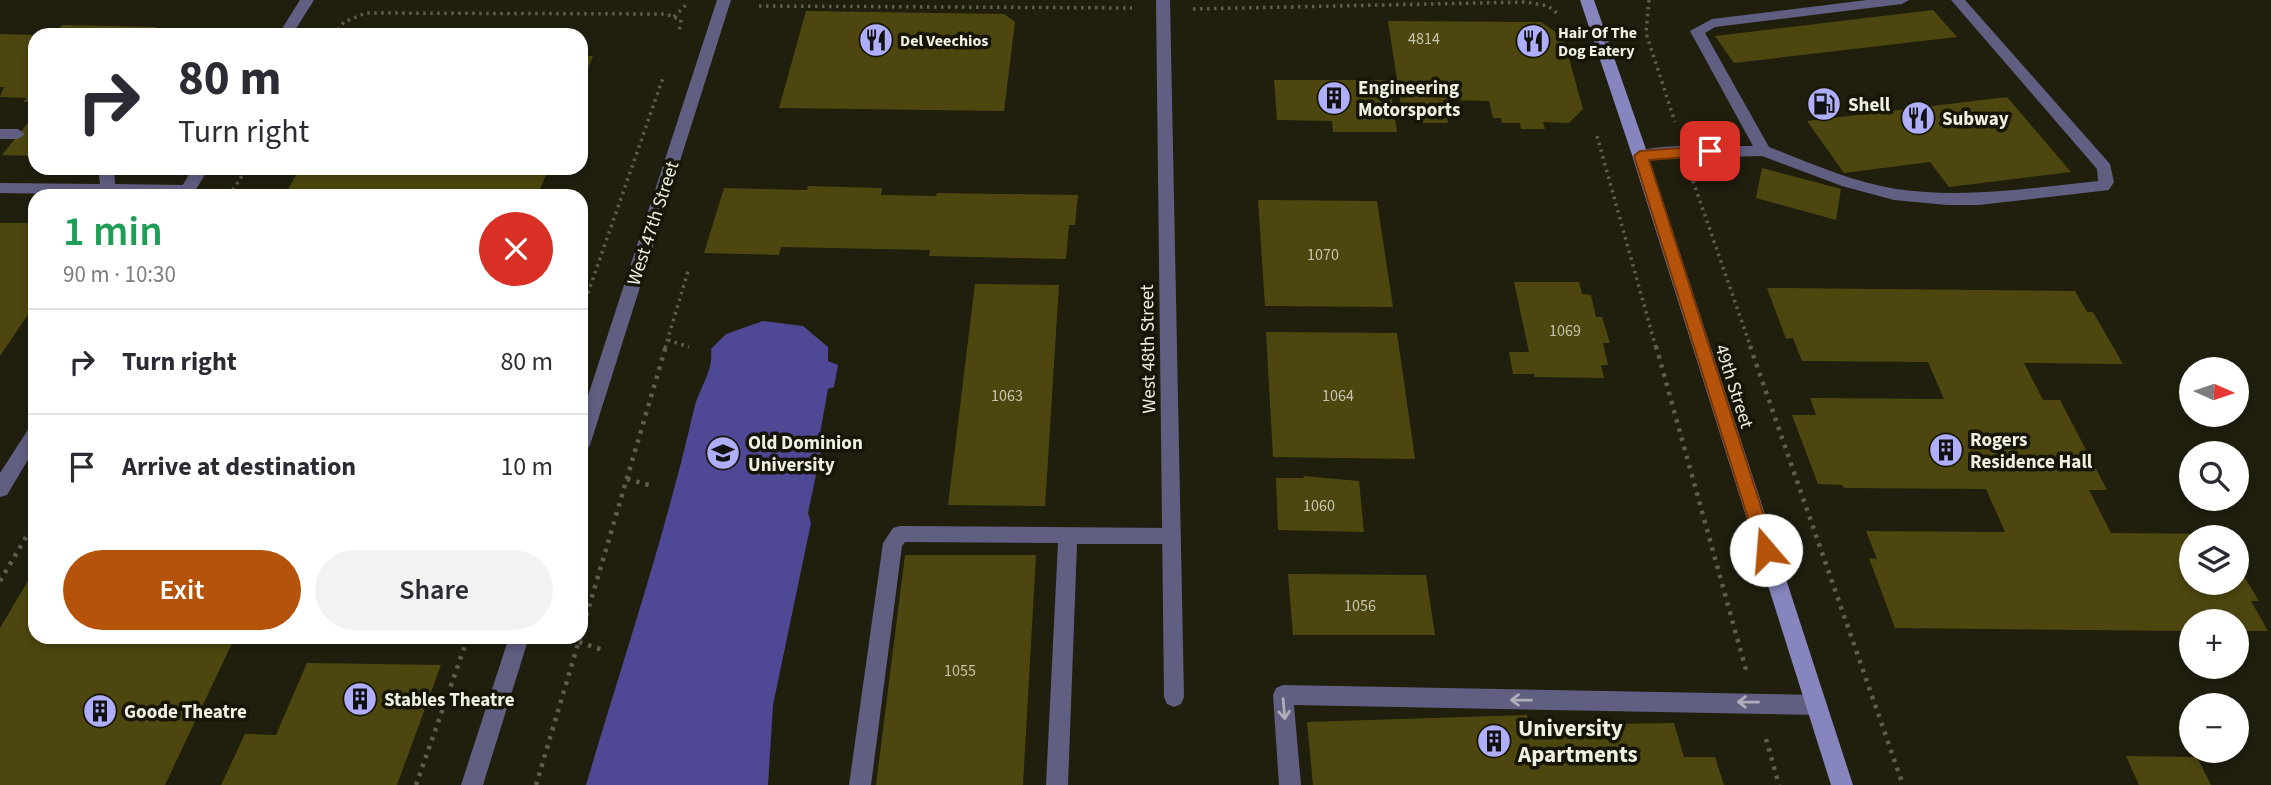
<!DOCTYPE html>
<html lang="en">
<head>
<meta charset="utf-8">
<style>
	:root { --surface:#fff; --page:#f2f2f3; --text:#2b2b33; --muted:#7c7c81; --line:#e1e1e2; --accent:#b45309 }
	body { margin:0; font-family:"Source Sans 3",sans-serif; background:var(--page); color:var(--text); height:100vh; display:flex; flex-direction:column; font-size:26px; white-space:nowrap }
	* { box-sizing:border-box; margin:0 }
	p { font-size:23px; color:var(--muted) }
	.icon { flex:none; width:38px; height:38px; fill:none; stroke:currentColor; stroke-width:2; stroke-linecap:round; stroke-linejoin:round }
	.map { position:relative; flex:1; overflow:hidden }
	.drawer { position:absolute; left:28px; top:189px; width:560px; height:455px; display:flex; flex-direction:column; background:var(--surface); border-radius:21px; box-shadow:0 4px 10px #0003 }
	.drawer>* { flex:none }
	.hud { position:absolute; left:28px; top:28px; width:560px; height:147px; border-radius:21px; box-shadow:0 4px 10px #0003; background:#fff; color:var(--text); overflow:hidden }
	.needle { width:46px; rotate:93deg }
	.fabs { position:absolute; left:2179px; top:357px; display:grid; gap:14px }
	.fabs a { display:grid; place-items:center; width:70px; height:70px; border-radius:50%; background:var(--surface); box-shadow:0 4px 10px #0003; font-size:35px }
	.pin { position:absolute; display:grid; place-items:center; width:60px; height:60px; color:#fff; margin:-30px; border-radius:14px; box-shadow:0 4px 10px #0006 }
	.me { position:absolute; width:77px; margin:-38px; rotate:342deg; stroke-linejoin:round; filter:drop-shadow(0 0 5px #0008) }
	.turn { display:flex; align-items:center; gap:24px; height:147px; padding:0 35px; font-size:32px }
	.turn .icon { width:91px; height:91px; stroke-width:2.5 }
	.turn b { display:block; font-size:49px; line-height:60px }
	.round { display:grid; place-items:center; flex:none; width:74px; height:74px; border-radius:37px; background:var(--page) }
	.head { display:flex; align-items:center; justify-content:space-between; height:119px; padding:0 35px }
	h1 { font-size:42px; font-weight:600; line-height:52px; color:#1e9e55 }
	.button { display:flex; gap:14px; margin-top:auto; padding:14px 35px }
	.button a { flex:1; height:80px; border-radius:42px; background:var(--accent); color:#fff; font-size:28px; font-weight:600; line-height:80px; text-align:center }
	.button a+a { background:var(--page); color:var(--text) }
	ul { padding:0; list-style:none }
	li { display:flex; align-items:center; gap:21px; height:105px; padding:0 35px; border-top:2px solid var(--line) }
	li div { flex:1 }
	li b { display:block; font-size:26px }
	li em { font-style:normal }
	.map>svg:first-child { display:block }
	.water { fill:#4f4895 }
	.building { fill:#4d470f }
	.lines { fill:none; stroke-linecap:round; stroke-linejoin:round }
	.path-far1 { stroke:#5f5d4e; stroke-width:3.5; stroke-dasharray:2.5 4.5; stroke-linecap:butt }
	.path { stroke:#5f5d4e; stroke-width:4.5; stroke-dasharray:3.5 6; stroke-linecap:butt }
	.lane { fill:#605f82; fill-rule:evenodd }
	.street { fill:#605f82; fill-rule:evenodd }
	.secondary { fill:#8685bd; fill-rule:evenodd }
	.oneway { stroke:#afaeb8 }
	.route { fill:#b45309; stroke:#753606; stroke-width:2 }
	.labels { text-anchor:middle; stroke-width:7; stroke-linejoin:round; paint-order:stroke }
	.far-poi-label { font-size:16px; font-weight:bold; fill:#efefe4; stroke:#171505; text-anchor:start }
	.number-label { font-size:16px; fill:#c6c5af }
	.poi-label { font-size:19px; font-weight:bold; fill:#efefe4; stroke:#171505; text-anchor:start }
	.street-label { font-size:19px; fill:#efefe4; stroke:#171505 }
	.near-poi-label { font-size:23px; font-weight:bold; fill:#efefe4; stroke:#171505; text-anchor:start }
</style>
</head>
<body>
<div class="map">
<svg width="2271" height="785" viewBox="0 0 2271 785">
	<rect width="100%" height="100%" fill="#201e0d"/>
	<path class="water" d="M763,321L803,326L828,347V361L838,365L834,387L828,389L819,439L822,447L808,513L811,523L773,705L768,785H586C623,660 665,536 694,409C699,388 714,371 711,349L726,334Z"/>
	<g class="building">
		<path d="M1933,10L1957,37L1734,63L1715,36Z"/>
		<path d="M806,11L1004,14L1015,22L1004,111L779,108Z"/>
		<path d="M1388,21L1541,22L1563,37L1583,109L1569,123L1543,122L1545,129H1521L1520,123H1502L1501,118H1493L1489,101L1443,100L1448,123H1416L1414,112H1402Z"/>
		<path d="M62,25L156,27L154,29L195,30L191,35H54Z"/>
		<path d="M0,34L35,35V102H23L27,98L0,97L4,87H0Z"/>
		<path d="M581,56H593L581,86Z"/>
		<path d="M1274,80H1389L1397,132H1333L1332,121L1277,120Z"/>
		<path d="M2007,97L2071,172L1949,187L1930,162L1844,173L1807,121Z"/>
		<path d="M35,114V156L2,155Z"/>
		<path d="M300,168H549L538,194H549V196H257L260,191H287Z"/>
		<path d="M1762,168L1841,189L1836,220L1756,198Z"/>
		<path d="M808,186L882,188L881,195L936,196L937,193L1078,195L1075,225H1069L1066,259L929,256L930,250L781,247L779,255L704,253L724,188L807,190Z"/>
		<path d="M1258,200L1377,201L1393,307L1265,306Z"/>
		<path d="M0,223H35V304L0,356Z"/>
		<path d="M1514,282H1579L1582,294L1591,295L1596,317H1602L1610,343H1603L1608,365H1601L1604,378L1534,377V374H1513L1509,352H1529Z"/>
		<path d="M975,284L1059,285L1045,506L948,505Z"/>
		<path d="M1767,288L2075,291L2087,312H2093L2123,364L2024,363L2043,400H2060L2107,490H2089L2111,533L2220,534L2222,537H2191V583H2236V563L2259,601H2251L2268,631H2236V621H2191V631L1895,628L1869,558L1877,559L1866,531L2005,532L1986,489L1844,488L1842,485L1818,484L1792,415H1816L1810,398L1944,399L1928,362L1802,361L1793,338L1786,339Z"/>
		<path d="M1266,332L1397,333L1415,459L1273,457Z"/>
		<path d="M1303,476L1359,481L1364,532L1278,530L1276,478H1304Z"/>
		<path d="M905,555H1036L1023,785H876Z"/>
		<path d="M35,569V637H235L165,785H0V628Z"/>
		<path d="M1288,574L1426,575L1435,635H1293Z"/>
		<path d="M307,663L441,665L397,785H221L245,734L276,735Z"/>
		<path d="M1527,715L1529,725L1674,723L1684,757H1715L1724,785H1313L1307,722Z"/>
		<path d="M2126,756L2197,757L2211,785H2139Z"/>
	</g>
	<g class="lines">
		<g class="path-far1">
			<path d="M1649,0L1646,33L1675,122"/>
			<path d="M759,6L1132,8"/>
			<path d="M1193,9L1526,2L1548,6L1559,15"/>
			<path d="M674,17L686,5"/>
			<path d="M333,35L344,22L366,13L666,14L681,20L679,31"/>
			<path d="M1597,136L1656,348"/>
			<path d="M1693,181L1751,348"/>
			<path d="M229,196L247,168"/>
			<path d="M581,313L664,75"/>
			<path d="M668,340L689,347"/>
			<path d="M665,348L689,268"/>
		</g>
		<g class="path">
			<path d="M1656,346L1746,670"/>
			<path d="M1750,346L1903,785"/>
			<path d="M627,479L649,485"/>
			<path d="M0,581L35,522"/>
			<path d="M581,634L666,346"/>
			<path d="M579,642L603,650"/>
			<path d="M1766,739L1779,785"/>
			<path d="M416,785L468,637"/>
			<path d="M536,785L580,637"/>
		</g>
		<g class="lane">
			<path d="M1867,0H1909L1902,4L1715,27L1705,33L1769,147C1810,163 1852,182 1896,189C1964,199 2031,188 2098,181L2097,169L1951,0H1965L2110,164L2114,182L2109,190L1979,205H1947L1894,200L1842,186L1762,156L1635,159L1632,155C1643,142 1732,146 1753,146L1690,31L1712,19Z"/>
			<path d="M0,129H18L25,134L18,139H0Z"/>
			<path d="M98,168H114L115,184L187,185L195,191L189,196L0,193V183L100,184Z"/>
			<path d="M900,526L1172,528L1179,530L1181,536L1179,542L1172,544H1077L1068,785H1046L1058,543L905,542L902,546L871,785H849L883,543L893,528Z"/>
			<path d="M1283,685L1817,695L1824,698L1827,705L1824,712L1817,715L1294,705L1301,785H1279L1273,695L1276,688Z"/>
		</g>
		<g class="street">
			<path d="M300,0H314L292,35H278Z"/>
			<path d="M717,0H731L590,445L587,450L581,453V417Z"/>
			<path d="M1156,0H1170L1184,697L1181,704L1174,707L1167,704L1164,697Z"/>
			<path d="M193,168H209L192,196H176Z"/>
			<path d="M35,426V448L7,495L0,497V473L29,428Z"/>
			<path d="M509,637H529L483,785H461Z"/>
		</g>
		<path class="secondary" d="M1580,0H1594L1648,155L1853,785H1831L1632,155Z"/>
	</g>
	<defs><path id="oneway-shaft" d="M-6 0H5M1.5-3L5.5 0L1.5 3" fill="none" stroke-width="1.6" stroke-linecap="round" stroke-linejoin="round" transform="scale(1.75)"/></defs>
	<g class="oneway">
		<use href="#oneway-shaft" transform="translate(1521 700) rotate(-179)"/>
		<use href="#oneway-shaft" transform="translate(1748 702) rotate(-179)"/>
		<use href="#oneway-shaft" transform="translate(1284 709) rotate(85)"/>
	</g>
	<path class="route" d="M1710,146L1717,151L1715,155L1649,160L1775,550L1773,556L1766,558L1760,556L1758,550L1634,156L1640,151Z"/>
	<defs>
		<g id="restaurant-disc" transform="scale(1.75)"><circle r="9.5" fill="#afaefa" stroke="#171505"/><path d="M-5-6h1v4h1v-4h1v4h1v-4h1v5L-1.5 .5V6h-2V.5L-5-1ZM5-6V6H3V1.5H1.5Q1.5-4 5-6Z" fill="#111"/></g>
		<g id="building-disc" transform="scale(1.75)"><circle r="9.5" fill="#afaefa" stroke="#171505"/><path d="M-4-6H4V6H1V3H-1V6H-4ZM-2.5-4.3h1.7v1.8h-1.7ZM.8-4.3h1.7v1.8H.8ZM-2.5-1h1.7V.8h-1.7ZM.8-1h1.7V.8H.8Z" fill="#111"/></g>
		<g id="fuel-disc" transform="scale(1.75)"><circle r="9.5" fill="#afaefa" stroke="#171505"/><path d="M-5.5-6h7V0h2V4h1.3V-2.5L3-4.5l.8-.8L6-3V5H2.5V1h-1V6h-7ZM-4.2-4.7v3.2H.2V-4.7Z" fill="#111"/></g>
		<g id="university-disc" transform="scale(1.75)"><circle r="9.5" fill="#afaefa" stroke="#171505"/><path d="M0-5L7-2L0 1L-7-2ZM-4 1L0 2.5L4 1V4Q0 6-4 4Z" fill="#111"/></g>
	</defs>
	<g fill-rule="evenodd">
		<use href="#restaurant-disc" x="876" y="40"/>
		<use href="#restaurant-disc" x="1533" y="41"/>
		<use href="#building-disc" x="1334" y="98"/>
		<use href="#fuel-disc" x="1824" y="104"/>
		<use href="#restaurant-disc" x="1918" y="118"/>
		<use href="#building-disc" x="1946" y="450"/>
		<use href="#university-disc" x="723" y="453"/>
		<use href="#building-disc" x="360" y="699"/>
		<use href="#building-disc" x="100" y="711"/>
		<use href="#building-disc" x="1494" y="741"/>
	</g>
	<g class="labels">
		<g class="far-poi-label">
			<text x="1558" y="38">Hair Of The<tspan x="1558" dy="18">Dog Eatery</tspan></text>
			<text x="900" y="46">Del Veechios</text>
		</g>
		<g class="number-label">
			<text x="1424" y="44">4814</text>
			<text x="1323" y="260">1070</text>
			<text x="1565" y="336">1069</text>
			<text x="1007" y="401">1063</text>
			<text x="1338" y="401">1064</text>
			<text x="1319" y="511">1060</text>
			<text x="1360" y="611">1056</text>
			<text x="960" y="676">1055</text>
		</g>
		<g class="poi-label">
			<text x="1358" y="94">Engineering<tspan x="1358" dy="22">Motorsports</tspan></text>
			<text x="1848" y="111">Shell</text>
			<text x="1942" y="125">Subway</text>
			<text x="1970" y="446">Rogers<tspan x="1970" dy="22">Residence Hall</tspan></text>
			<text x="748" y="449">Old Dominion<tspan x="748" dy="22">University</tspan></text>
			<text x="384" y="706">Stables Theatre</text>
			<text x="124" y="718">Goode Theatre</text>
		</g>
		<g class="street-label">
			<text transform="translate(652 223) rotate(-72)" y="7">West 47th Street</text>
			<text transform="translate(1147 349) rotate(-91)" y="7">West 48th Street</text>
			<text transform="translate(1735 386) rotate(72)" y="7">49th Street</text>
		</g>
		<g class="near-poi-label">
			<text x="1518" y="736">University<tspan x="1518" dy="26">Apartments</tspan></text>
		</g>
	</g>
</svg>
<div class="fabs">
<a><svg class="needle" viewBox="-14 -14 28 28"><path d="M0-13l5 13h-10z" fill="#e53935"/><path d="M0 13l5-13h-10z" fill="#7c7c81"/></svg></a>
<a><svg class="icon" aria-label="search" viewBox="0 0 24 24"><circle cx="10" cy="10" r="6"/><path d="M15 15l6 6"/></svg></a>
<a><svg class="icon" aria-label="layers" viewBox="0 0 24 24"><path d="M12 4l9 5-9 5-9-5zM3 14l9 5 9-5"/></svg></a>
<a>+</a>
<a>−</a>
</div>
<div class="pin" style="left:1710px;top:151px;background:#d93025"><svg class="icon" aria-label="arrive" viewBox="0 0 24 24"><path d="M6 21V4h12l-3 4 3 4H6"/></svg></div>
<svg class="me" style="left:1766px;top:550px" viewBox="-20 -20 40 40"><circle r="19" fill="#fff"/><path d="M0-13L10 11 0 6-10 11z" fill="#b45309"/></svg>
<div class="hud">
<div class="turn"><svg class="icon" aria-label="right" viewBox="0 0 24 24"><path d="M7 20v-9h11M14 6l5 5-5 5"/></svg><div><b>80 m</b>Turn right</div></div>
</div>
<section class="drawer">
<div class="head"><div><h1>1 min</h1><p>90 m · 10:30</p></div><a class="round" style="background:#d93025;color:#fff"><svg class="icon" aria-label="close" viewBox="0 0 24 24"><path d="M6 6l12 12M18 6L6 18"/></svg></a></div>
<ul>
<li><svg class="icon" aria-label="right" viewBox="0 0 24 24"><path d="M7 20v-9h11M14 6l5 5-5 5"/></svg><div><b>Turn right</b></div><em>80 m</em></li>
<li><svg class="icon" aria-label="arrive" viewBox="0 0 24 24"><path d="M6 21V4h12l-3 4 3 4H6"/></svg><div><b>Arrive at destination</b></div><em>10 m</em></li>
</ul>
<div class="button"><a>Exit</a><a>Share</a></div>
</section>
</div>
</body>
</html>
